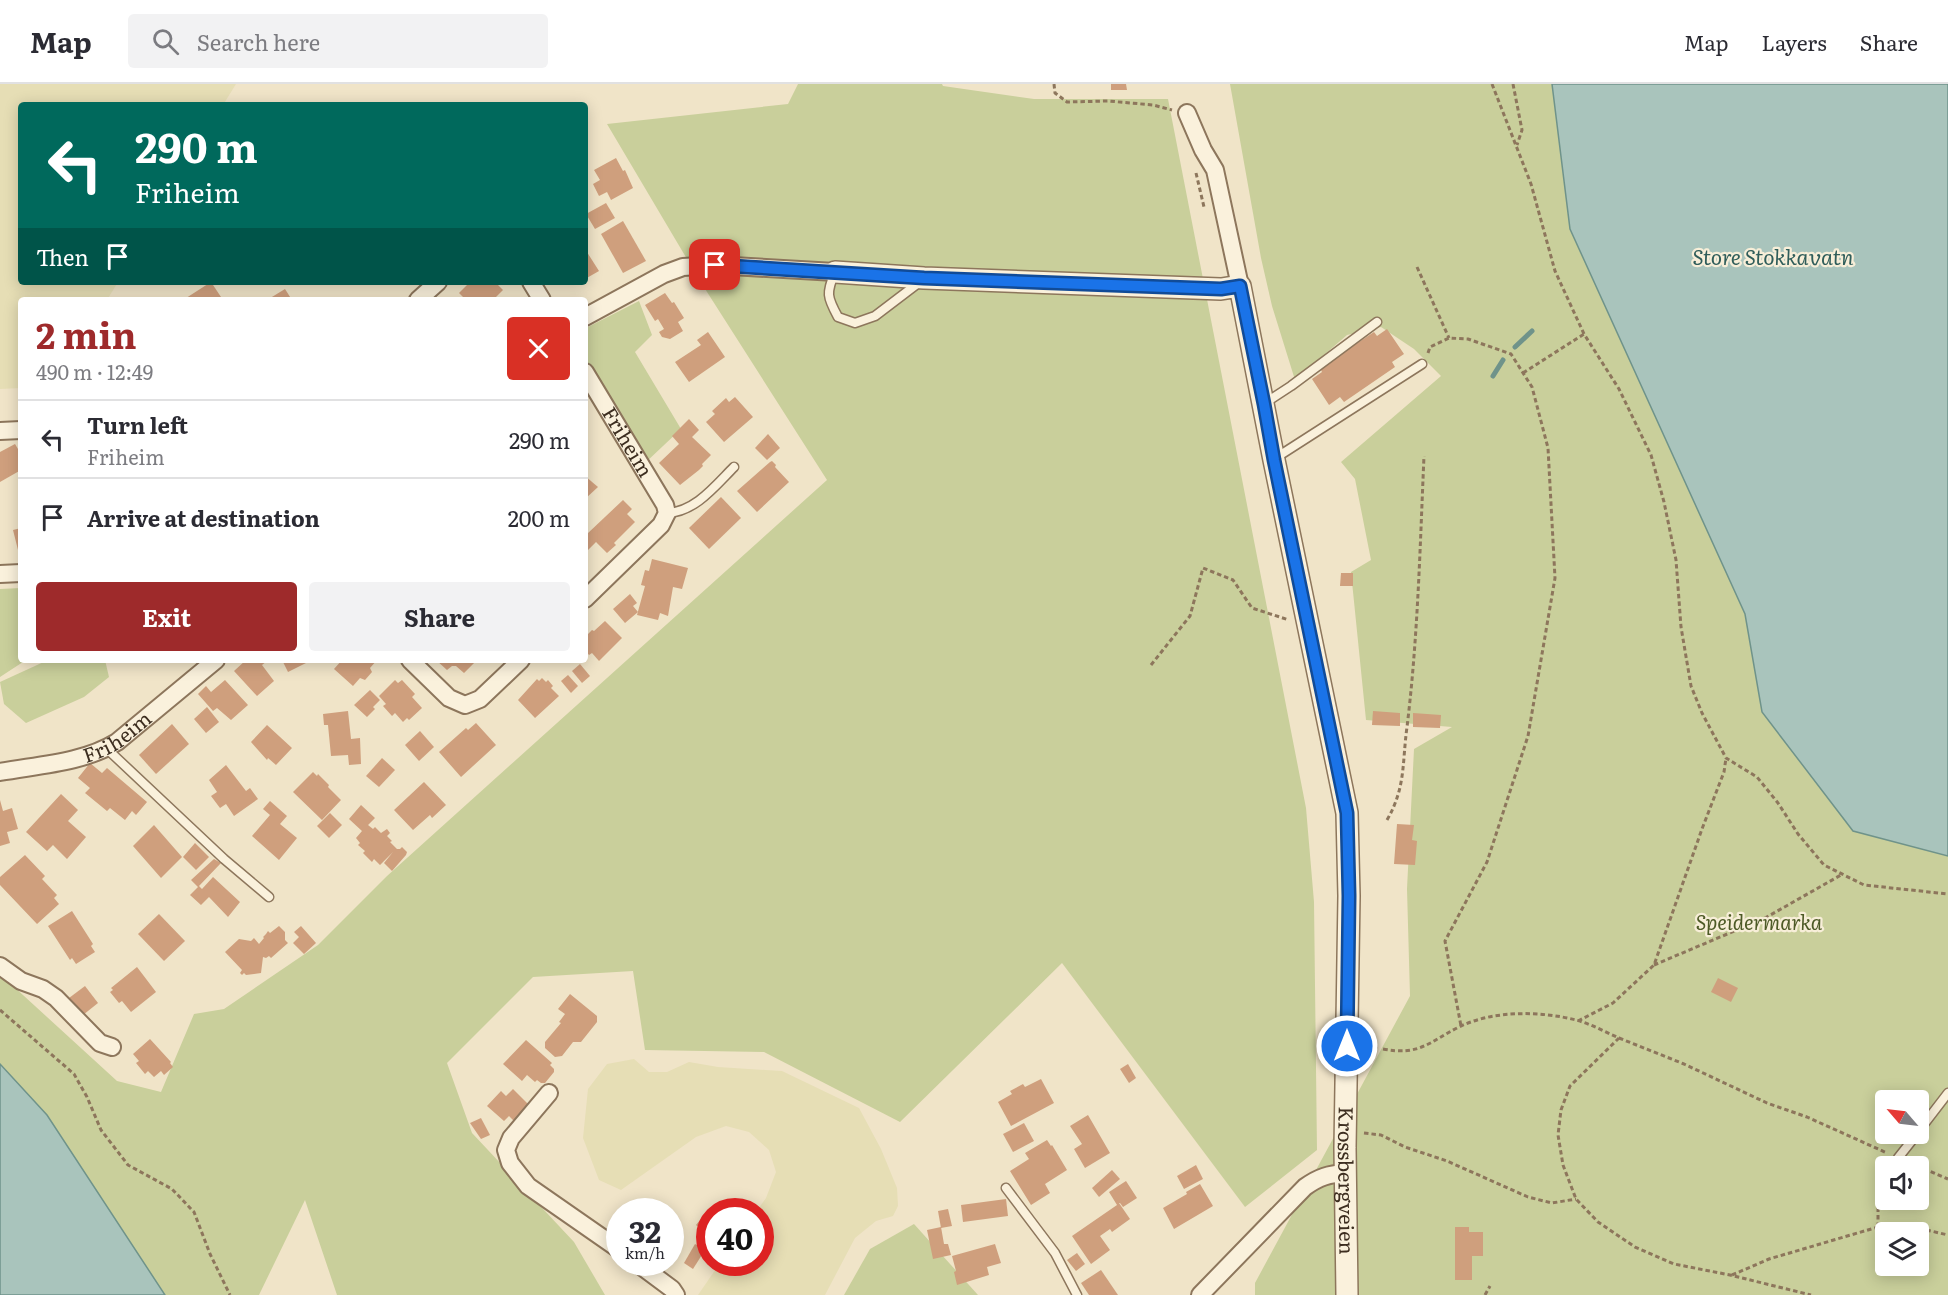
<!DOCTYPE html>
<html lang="en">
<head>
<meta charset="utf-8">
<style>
	:root { --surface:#fff; --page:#f2f2f3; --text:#2b2b33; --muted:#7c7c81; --line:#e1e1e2; --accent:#9e2a2b }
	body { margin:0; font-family:Literata,serif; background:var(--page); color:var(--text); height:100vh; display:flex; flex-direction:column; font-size:22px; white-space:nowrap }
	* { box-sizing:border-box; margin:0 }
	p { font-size:20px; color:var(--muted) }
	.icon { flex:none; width:33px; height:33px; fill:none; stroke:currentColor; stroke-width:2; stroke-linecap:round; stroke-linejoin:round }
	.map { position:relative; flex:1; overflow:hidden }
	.drawer { position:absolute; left:18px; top:213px; width:570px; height:366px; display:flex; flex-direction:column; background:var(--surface); border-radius:6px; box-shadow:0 3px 15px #0003 }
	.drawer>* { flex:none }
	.banner { position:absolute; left:18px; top:18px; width:570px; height:183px; border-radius:6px; box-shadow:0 3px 15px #0003; background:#00695c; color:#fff; overflow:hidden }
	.needle { width:39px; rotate:298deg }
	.fabs { position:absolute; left:1875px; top:1006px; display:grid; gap:12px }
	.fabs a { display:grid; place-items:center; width:54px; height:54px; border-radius:6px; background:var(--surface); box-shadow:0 3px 15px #0003; font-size:30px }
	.speed { position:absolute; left:606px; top:1114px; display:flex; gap:12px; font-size:30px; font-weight:700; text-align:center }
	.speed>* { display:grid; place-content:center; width:78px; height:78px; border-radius:50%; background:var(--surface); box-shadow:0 3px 15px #0003; line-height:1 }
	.speed small { font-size:15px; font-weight:400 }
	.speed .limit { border:9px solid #d22; background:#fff; color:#111 }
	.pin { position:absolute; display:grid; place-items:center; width:51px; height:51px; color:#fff; margin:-26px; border-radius:12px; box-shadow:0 3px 9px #0006 }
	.me { position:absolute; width:66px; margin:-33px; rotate:0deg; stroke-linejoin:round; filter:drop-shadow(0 0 4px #0008) }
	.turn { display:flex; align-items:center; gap:21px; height:126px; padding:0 18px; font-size:27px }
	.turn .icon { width:78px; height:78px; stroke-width:2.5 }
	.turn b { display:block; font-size:42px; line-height:51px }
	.then { display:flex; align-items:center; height:57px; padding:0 18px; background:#0003; gap:12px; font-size:22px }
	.round { display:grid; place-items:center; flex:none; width:63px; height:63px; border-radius:6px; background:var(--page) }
	.summary { display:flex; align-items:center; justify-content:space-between; height:102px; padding:0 18px }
	h1 { font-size:36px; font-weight:700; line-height:45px; color:var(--accent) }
	.button { display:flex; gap:12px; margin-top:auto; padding:12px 18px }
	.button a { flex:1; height:69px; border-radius:6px; background:var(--accent); color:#fff; font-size:24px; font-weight:700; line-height:69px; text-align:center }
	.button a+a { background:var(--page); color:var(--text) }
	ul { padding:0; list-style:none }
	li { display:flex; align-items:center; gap:18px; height:78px; padding:0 18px; border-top:2px solid var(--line) }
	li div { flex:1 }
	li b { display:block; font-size:22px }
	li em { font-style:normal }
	header { display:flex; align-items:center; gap:36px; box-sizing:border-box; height:84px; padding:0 30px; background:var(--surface); border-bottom:2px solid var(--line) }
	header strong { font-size:28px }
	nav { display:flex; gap:33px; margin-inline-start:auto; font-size:21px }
	.search { width:420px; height:54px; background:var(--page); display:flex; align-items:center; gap:15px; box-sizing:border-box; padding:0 21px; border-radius:6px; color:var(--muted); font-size:22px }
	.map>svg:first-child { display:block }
	.farmland { fill:#e6deb5 }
	.green { fill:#c9cf9b; fill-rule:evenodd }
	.water { fill:#a9c4bc; stroke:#6f938a; stroke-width:1.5 }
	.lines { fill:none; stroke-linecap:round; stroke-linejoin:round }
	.stream { stroke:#6f938a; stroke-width:5 }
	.building { fill:#cf9f7d }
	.service-casing { stroke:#8d765c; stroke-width:11 }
	.minor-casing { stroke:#8d765c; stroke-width:20 }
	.tertiary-casing { stroke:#8d765c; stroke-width:24 }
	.path { stroke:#8d765c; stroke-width:3; stroke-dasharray:4.5 3; stroke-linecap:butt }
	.service { stroke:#faf1dc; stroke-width:8 }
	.minor { stroke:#faf1dc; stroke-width:16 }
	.tertiary { stroke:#faf1dc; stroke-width:21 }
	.route-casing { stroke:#114b97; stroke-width:15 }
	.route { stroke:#1a73e8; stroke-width:10 }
	.labels { text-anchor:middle; stroke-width:4.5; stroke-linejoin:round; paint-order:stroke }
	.street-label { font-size:20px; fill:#3d2e20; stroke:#f7eed8 }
	.park-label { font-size:20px; font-style:italic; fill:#4d5a26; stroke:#f7eed8 }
	.water-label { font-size:21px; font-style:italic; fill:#2f5d5a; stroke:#f7eed8 }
</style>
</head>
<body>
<header>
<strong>Map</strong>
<div class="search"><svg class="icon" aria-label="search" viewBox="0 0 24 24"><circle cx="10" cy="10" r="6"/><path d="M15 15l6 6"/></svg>Search here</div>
<nav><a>Map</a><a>Layers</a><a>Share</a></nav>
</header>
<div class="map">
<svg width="1948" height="1211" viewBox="0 0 1948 1211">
	<rect width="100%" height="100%" fill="#f0e4c8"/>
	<g class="farmland">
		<path d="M0,0H236L223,21H21V198H118L107,216H21V304L0,305Z"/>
		<path d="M634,975L649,988H667L689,978L718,983L782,987L859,1024L881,1065L897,1104L898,1122L893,1132L876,1137L855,1154L825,1211H698L720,1179H760V1128H756L766,1114L776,1088L769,1066L749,1048L726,1042L696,1053L621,1106L599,1096L583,1054L588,1005L607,980Z"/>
	</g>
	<g class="green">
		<path d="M798,0H942L943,2L1034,15H1168L1306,724L1314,818L1317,1066L1245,1123L1062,879L900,1038L764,968L645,966L633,887L533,893L447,979L472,1049L574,1158L605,1211H337L305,1116L259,1211H165L47,1031L0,980V890L117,997L161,1008L194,930L224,925L318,861L387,792L827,396L700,197L607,40L788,20Z"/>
		<path d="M1230,0H1552L1570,145L1745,530L1762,628L1853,747L1948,772V1211H1255V1199L1410,912L1407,805L1414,665L1452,643L1366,636L1351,488L1371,476L1355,395L1341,378L1441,292L1414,265L1381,243L1347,251L1295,296L1272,222L1261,174ZM1886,1017H1918V1050H1886ZM1886,1083H1918V1116H1886ZM1886,1149H1918V1182H1886Z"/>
		<path d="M639,217L652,251L635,268L681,345L645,379L585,279L586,244Z"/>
		<path d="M21,504V576H26L0,593V505Z"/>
		<path d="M48,576H105L109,593L84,613L26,639L4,620L0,598Z"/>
		<path d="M914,1140L978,1211H844L870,1165Z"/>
	</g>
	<g class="water">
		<path d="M1552,0H1948V772L1853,747L1762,628L1745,530L1570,145Z"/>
		<path d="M0,980L47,1031L165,1211H0Z"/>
	</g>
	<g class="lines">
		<g class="stream">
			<path d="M1515,263L1532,247"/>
			<path d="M1493,292L1503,276"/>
		</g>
	</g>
	<g class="building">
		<path d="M1111,0H1126L1127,6H1111Z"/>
		<path d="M616,74L623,87L625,86L633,104L611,116L607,108L599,112L593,100L600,96L594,86Z"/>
		<path d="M606,119L615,134L595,145L586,130Z"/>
		<path d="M623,137L646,177L623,189L601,150Z"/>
		<path d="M585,165L599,187L585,195V179L587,178Z"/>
		<path d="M211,198L223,216H183Z"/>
		<path d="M470,198H495L503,206L493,216H466L459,209Z"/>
		<path d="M285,205L292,216H267Z"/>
		<path d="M665,209L672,219L674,218L684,234L678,238L683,247L670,255L662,253L659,248L664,245L658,235L655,237L645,221Z"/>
		<path d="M1387,245L1404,270L1392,278L1395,283L1344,318L1340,313L1329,321L1312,295L1322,288L1320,284L1374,248L1377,252Z"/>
		<path d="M708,248L725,273L689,298L675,278L701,261L697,256Z"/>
		<path d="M735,313L753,333L724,358L706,338L715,330L712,327L726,314L729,318Z"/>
		<path d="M689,335L699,346L692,353L711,371L702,380L703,382L699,386L680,401L659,379L679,360L672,352Z"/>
		<path d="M768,350L780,364L767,376L755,364Z"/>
		<path d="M15,360L21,370V386L0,398V368Z"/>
		<path d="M772,377L776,381L775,383L789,398L757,428L737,407L770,378Z"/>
		<path d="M585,392L598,403L585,415Z"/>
		<path d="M721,413L741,434L709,465L689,444Z"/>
		<path d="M623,416L632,425L627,430L635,438L614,459L616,461L607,469L596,458L585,469V448L587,450Z"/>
		<path d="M21,444V465L18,466L13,446Z"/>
		<path d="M652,475L688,484L682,505L673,503L668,532L660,529L658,536L637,531L645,502L641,501L645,486L649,487Z"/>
		<path d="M1341,489H1353V502H1340Z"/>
		<path d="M630,510L637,519L633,522L638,528L625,539L613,525Z"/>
		<path d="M605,537L622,554L599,577L592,569L589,571L585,566V553L592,546L594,547Z"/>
		<path d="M246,576H265L267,577L262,581L274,597L257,612L234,587Z"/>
		<path d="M282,576H312L288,588Z"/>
		<path d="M342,576H377L370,584L372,588L365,596L360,594L353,602L334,585Z"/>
		<path d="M436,576H477L464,589L456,582H452L447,586Z"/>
		<path d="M580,580L590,592L582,599L572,587Z"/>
		<path d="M568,591L578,602L571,609L561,597Z"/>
		<path d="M542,594L546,598L548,596L553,602L551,604L559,612L535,634L518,616L537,595L539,597Z"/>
		<path d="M225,596L248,621L231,636L217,624L213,627L198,610L206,602L211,608Z"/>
		<path d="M395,596L398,599L402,596L415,610L412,613L422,624L409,636L407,634L403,638L395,629L392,632L383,622L386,620L379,612Z"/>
		<path d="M370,606L380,616L373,623L375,625L367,633L354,621Z"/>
		<path d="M207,623L219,638L206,649L194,635Z"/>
		<path d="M348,627L351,655L360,654L361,680L349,681L348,671L331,672L328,641H324L323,630Z"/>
		<path d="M1373,627L1400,629V642L1372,641Z"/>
		<path d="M1413,629L1441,631L1440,644L1413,643Z"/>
		<path d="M476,639L496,661L461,693L439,668L466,644L468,646Z"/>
		<path d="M172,640L189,660L156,690L139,671Z"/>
		<path d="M267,641L292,664L276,681L268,674L267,676L251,658Z"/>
		<path d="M420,647L434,663L419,677L405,661Z"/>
		<path d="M382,674L395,686L379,703L366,692Z"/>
		<path d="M90,679L102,689L107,684L147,718L136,731L132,727L125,736L110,724L107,727L85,709L90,704L78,694Z"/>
		<path d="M226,681L246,707L250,704L258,715L234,732L226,720L220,724L211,712L217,708L209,696Z"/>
		<path d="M313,688L317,692L318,690L329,701L328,703L341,716L322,736L293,708Z"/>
		<path d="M424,698L446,721L432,734L430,731L413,746L394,726Z"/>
		<path d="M61,710L78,726L68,737L86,753L67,775L53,761L47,767L26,748Z"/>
		<path d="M0,716L3,727L12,724L18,745L7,748L10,759L0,762Z"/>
		<path d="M270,717L287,732L280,740L297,754L279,776L252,752L270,731L263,725Z"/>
		<path d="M361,721L375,734L368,741L373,745L375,743L381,749L387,745L390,749L387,752L392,757L390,758L397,765H400L402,763L407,768L406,771L392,787L384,779L393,768L380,781L374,775L372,778L363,769L365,767L358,761L360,759L356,754L362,747L349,735Z"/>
		<path d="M330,729L342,741L329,754L317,742Z"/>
		<path d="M1397,740L1414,741L1412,756L1417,757L1415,781L1394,780Z"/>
		<path d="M154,741L182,773L161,794L133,762Z"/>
		<path d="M195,759L209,773L196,786L183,773Z"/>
		<path d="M25,771L45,792L42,795L57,811L54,814L59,820L37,840L0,801V793Z"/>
		<path d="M214,775L221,779L199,802L202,805L213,793L240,818L228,833L209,813L201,821L190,811L198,803L191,796Z"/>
		<path d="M72,827L93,860L91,862L95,868L76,880L72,874L70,876L48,842Z"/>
		<path d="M159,830L185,857L164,877L138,850Z"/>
		<path d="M279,842L285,848V856L288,859L271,874L269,872L266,874L263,873L261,889L246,891L244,889L242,891L240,889L242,886L225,868L239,855L251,857L254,854L259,860L264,854L263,853L266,850L268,847L270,849Z"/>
		<path d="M301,842L316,859L304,870L293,859L299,853L294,848Z"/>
		<path d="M137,883L156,908L131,928L122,917L119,919L110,908L113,906L111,904Z"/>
		<path d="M1718,894L1738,904L1731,918L1711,908Z"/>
		<path d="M85,902L98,919L83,931L69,914Z"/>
		<path d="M570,910L597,932V938L581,958H573L562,972L555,973L545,964V958L561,939L559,938L565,930L558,925Z"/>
		<path d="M150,955L171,978L170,979L173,983L164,991L161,987L154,993L148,987L145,990L136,979L139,977L133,970Z"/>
		<path d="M526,956L552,979L550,981L554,985V988L545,999H541L537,996L535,998L527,991L522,997L503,980Z"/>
		<path d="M1128,980L1136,994L1129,999L1120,985Z"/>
		<path d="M1041,995L1054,1019L1011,1042L998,1018L1012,1010L1010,1007L1023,1000L1025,1003Z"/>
		<path d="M513,1005L530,1022L515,1038L509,1032L504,1037L487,1022L501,1007L506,1012Z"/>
		<path d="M1088,1031L1110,1069L1085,1084L1074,1065L1082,1060L1070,1042Z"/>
		<path d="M481,1034L490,1051L481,1055L470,1039Z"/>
		<path d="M1024,1039L1034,1057L1013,1068L1003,1050Z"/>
		<path d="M1047,1056L1051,1062L1052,1061L1067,1086L1045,1100L1050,1109L1031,1121L1010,1087L1029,1075L1025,1069Z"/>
		<path d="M1196,1081L1203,1095L1184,1105L1177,1092Z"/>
		<path d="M1112,1086L1120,1095L1099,1113L1092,1104Z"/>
		<path d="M1126,1097L1137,1114L1123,1123L1120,1119H1119L1130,1135L1112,1148L1110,1145L1100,1152L1110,1166L1091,1180L1072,1152L1117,1121L1109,1108Z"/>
		<path d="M1200,1100L1213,1122L1174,1145L1163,1124L1187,1110L1186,1108Z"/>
		<path d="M1006,1115L1008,1132L963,1138L961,1121Z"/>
		<path d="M710,1124L712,1128H710V1153L696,1141Z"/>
		<path d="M948,1125L952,1142L941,1144L938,1127Z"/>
		<path d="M941,1143L944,1160H948L951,1171L933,1175L927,1146Z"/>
		<path d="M1455,1143H1469V1148H1483V1172H1472V1196H1455Z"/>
		<path d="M695,1160L705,1166L693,1185L684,1179Z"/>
		<path d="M995,1160L1001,1179L987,1183L989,1191L957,1201L954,1188L956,1187L952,1172Z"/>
		<path d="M1077,1169L1085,1180L1076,1187L1067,1176Z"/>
		<path d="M1101,1186L1118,1211H1089L1081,1199Z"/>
	</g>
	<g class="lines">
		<g class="service-casing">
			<g id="service">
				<path d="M835,188C826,209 827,213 838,233L855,239L875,232L921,197"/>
				<path d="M1265,319L1291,302L1377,238"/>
				<path d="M1274,375L1422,280"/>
				<path d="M667,429C695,428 715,402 734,383"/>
				<path d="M106,664L224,775L269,813"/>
				<path d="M1349,962L1372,963"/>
				<path d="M1918,1048L1948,1009"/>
				<path d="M1898,1074L1917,1050"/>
				<path d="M1006,1104L1055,1169L1077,1211"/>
			</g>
		</g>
		<g class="minor-casing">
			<g id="minor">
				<path d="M1187,29L1203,66L1215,86L1240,202"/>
				<path d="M531,198L542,216"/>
				<path d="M418,216L438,198"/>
				<path d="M585,233L664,190L683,183L715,181L835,188"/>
				<path id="s1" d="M585,288L665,421L667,429L661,441L585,515"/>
				<path d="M0,347L21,346"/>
				<path d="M0,490L21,489"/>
				<path d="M410,576L449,614L465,621L480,615L521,576"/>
				<path id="s2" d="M0,688C38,681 83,679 117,658L216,576"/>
				<path d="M0,882L21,897L43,905L56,914L100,959L112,963"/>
				<path d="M549,1009L511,1054L506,1066L510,1079L528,1102L620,1166"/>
				<path d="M637,1179L672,1205L676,1211"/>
				<path d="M1200,1211L1305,1103C1319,1093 1329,1090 1345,1089"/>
			</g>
		</g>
		<g class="tertiary-casing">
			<g id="tertiary">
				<path id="s3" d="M835,188L924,194L1221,205L1240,202L1274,376L1347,729L1349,812L1345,1064L1347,1211"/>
			</g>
		</g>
		<g class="path">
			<path d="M1054,0L1055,9L1067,18L1108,17L1153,21L1172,26"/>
			<path d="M1492,0L1531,100L1555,187L1584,250L1619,305L1651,371L1664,418L1676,476L1681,543L1691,602L1702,629L1726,674L1757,693L1778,719L1798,750L1824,781L1864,801L1948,810"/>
			<path d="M1513,0L1522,46L1517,61"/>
			<path d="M1196,89L1204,123"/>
			<path d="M1417,183L1449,254"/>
			<path d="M1428,269L1430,263L1449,254L1468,255L1511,270L1532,303L1548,364L1555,494L1528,652L1487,778L1445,857L1461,942"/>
			<path d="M1523,289L1584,250"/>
			<path d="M1151,581L1190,532L1203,484L1233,496L1252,524L1289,536"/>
			<path d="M1387,736C1406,703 1402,679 1407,643C1418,553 1420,462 1424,372"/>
			<path d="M1654,881L1765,834L1841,791"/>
			<path d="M0,926L74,990L87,1013L101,1046L128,1081L172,1105L194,1128L210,1170L230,1211"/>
			<path d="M1578,937L1613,919L1654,881L1702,745L1724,688L1726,674"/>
			<path d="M1619,954L1684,980L1767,1019L1807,1033L1887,1069"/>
			<path d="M1383,965C1420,972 1429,958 1459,943C1493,926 1541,927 1576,936C1591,940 1605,948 1619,954L1570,1002L1561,1026L1558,1051L1563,1081L1576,1115L1598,1138L1635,1163L1674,1180L1730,1191L1811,1211"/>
			<path d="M1364,1049L1381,1051L1405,1063L1447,1077L1528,1113L1552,1119L1576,1115"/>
			<path d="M1910,1079L1948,1095"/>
			<path d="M1878,1143V1111L1886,1087"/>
			<path d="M1732,1191L1769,1175L1878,1143L1918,1144L1948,1151"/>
			<path d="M1485,1211L1490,1202"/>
		</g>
		<use href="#service" class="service"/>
		<use href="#minor" class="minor"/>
		<use href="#tertiary" class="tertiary"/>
	</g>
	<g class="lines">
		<g class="route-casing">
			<path id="route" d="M715,181L924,194L1221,205L1240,202L1264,320L1274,376L1347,729L1349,812L1347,962"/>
		</g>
		<use href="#route" class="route"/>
	</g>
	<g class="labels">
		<g class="street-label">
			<text dy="7" stroke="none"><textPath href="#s1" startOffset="82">Friheim</textPath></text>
			<text dy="7" stroke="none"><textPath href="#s2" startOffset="124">Friheim</textPath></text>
			<text dy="7" stroke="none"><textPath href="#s3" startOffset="1311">Krossbergveien</textPath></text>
		</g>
		<g class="park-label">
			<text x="1759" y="846">Speidermarka</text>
		</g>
		<g class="water-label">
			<text x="1773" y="181">Store Stokkavatn</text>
		</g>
	</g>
</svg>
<div class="fabs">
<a><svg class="needle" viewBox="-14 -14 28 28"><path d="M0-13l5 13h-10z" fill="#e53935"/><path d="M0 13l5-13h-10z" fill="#7c7c81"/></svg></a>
<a><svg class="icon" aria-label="sound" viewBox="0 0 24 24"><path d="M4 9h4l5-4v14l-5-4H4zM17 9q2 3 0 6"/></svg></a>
<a><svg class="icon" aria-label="layers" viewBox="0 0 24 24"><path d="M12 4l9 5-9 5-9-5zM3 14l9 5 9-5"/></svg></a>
</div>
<div class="speed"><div>32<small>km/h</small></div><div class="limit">40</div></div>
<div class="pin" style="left:715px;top:181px;background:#d93025"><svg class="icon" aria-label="arrive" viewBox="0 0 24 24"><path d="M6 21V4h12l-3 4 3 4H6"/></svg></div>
<svg class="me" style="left:1347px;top:962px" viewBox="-20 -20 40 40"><circle r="17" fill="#1a73e8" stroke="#fff" stroke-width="3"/><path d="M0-11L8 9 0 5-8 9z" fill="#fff"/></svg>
<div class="banner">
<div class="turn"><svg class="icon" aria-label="left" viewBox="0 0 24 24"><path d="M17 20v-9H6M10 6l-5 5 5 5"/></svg><div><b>290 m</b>Friheim</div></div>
<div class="then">Then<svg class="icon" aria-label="arrive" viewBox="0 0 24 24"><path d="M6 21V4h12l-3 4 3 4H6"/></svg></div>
</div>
<section class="drawer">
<div class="summary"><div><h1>2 min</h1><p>490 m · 12:49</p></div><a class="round" style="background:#d93025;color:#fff"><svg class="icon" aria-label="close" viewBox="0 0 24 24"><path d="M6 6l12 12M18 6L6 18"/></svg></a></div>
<ul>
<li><svg class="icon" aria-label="left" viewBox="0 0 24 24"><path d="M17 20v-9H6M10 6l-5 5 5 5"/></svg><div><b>Turn left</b><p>Friheim</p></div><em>290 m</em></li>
<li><svg class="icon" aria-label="arrive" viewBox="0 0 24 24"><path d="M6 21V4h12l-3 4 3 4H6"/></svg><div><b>Arrive at destination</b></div><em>200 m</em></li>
</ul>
<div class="button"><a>Exit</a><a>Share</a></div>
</section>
</div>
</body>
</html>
